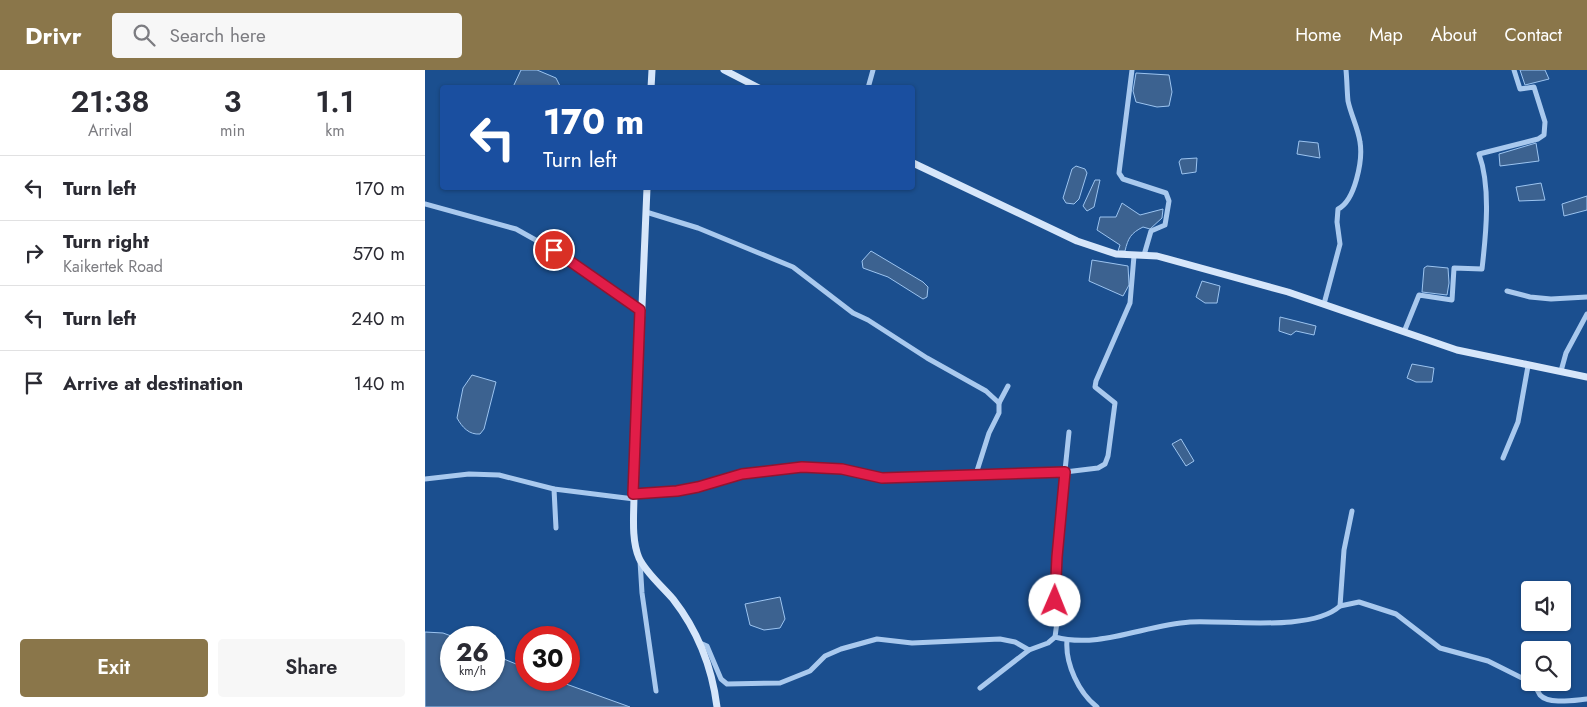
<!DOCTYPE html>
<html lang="en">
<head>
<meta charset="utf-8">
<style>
	:root { --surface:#fff; --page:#f7f7f7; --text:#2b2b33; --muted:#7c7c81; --line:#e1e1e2; --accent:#8a764a }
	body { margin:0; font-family:Jost,sans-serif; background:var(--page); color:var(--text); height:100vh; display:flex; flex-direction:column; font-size:19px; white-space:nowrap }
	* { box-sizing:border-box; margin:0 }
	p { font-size:16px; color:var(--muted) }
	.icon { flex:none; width:28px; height:28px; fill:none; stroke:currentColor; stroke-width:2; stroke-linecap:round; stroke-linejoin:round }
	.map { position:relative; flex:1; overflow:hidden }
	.drawer { display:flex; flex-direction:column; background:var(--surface); width:425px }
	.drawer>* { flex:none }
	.guide { position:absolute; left:15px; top:15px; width:475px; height:105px; border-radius:5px; box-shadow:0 1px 4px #0004; background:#1a4fa0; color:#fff; overflow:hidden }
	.tools { position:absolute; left:1096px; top:511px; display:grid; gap:10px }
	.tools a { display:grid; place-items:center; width:50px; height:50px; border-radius:5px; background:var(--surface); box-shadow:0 1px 4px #0004; font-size:25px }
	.speed { position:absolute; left:15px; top:556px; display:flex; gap:10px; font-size:25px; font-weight:700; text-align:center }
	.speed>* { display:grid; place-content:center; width:65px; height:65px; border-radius:50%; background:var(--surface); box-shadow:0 1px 4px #0004; line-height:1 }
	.speed small { font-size:12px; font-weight:400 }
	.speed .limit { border:8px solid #d22; background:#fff; color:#111 }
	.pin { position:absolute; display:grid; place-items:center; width:42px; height:42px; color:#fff; margin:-21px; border:2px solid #fff; border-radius:50%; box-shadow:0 1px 5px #0007 }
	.me { position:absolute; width:55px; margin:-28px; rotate:1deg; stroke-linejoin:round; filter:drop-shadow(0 0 4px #0008) }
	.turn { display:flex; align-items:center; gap:18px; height:105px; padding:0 20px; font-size:22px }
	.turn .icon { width:65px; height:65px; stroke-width:2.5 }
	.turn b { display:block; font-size:35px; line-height:42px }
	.eta { display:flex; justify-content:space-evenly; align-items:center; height:85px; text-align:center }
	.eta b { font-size:30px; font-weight:600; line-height:35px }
	.action { display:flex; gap:10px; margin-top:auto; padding:10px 20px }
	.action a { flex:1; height:58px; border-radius:5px; background:var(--accent); color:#fff; font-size:20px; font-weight:600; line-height:58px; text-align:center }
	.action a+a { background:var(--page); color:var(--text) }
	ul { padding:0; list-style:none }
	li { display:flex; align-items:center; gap:15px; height:65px; padding:0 20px; border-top:1px solid var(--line) }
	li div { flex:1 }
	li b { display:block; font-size:19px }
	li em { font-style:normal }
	header { display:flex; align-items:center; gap:30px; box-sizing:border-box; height:70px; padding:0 25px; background:var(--accent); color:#fff }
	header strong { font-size:24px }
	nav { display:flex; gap:28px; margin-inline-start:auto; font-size:18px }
	.search { width:350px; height:45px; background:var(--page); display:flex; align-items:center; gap:12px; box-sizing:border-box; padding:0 18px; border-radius:5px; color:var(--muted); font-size:19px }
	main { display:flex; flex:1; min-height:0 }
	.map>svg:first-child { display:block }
	.water { fill:#3c6290; stroke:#9cc4f0 }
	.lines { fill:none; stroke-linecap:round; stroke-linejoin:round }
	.minor { stroke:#a9c9ee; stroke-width:5 }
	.secondary { stroke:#d6e6fa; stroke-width:7 }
	.route-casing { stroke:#92132f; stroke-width:12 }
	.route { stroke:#e11d48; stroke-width:9 }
</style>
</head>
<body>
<header>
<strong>Drivr</strong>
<div class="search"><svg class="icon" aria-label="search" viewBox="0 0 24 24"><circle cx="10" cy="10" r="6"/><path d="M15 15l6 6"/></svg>Search here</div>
<nav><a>Home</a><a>Map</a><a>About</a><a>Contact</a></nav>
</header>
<main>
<section class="drawer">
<div class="eta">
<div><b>21:38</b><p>Arrival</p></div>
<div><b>3</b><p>min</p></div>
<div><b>1.1</b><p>km</p></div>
</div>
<ul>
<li><svg class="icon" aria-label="left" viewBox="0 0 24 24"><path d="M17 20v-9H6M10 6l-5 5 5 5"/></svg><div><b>Turn left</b></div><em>170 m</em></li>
<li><svg class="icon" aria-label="right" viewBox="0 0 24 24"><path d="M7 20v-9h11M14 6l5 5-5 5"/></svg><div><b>Turn right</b><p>Kaikertek Road</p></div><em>570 m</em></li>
<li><svg class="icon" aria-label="left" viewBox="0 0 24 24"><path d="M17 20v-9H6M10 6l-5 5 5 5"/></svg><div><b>Turn left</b></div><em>240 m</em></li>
<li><svg class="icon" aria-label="arrive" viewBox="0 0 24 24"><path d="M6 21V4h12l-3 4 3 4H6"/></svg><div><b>Arrive at destination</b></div><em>140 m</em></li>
</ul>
<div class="action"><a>Exit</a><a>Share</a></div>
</section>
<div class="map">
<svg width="1162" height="637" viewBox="0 0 1162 637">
	<rect width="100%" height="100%" fill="#1b4f8f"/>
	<g class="water">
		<path d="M96,0H112L131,8L135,16L88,17Z"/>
		<path d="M1095,0H1120L1124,9L1100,15Z"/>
		<path d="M711,3L744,5L747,22L744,36L732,37L711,32L708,21Z"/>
		<path d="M874,71L893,73L895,88L872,84Z"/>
		<path d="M1111,73L1114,91L1075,96L1074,84Z"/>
		<path d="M772,88L771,102L757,104L754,92L756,89Z"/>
		<path d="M651,96L660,99L662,103L654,129L649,134L641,133L638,128L647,99Z"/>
		<path d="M670,110H675L669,137L662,141L658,136Z"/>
		<path d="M1116,113L1120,130L1094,131L1091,117Z"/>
		<path d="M1162,126V140L1139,146L1137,134Z"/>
		<path d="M697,133L715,145L738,139L737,148L725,159L718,157C706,163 703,168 700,181H693L695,175L672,160L675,147H691Z"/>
		<path d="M446,181L498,212L503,217L502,227L498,229L463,207L438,198L437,191Z"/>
		<path d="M667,190L703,196L704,215L698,226L664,211Z"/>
		<path d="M1002,196L1023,198L1024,213L1022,225L997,222L999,198Z"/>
		<path d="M777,211L795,216L792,233H780L771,227Z"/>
		<path d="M855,247L891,256L889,265L871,261L866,265L854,261Z"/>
		<path d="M987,294L1009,298L1007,312H991L982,308Z"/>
		<path d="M47,305L71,312L59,359L55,364C44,365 37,357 32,348L38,318Z"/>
		<path d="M756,369L769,391L761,396L747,374Z"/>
		<path d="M355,527L360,549L355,558L339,560L325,555L320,534Z"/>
		<path d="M0,562L18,563L29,567L26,568V610H69V585L101,598V610H130L205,637H0Z"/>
	</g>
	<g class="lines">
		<g class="minor">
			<path d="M707,0L694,103L698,109L741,123L744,131L740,155L726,161L719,185"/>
			<path d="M443,18L448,0"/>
			<path d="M0,134L91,159L141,187L215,240"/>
			<path d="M221,142L273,158L368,197L428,243L443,250L502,288L561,321L574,333L583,316"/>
			<path d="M1082,221L1105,227L1126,229L1162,227"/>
			<path d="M899,234L915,174L912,152L913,139C930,131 938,90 935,72C933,58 926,45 923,31C922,21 922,10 921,0"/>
			<path d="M979,262L994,225L1027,230L1029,198L1057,199C1061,164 1066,117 1054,84L1113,69L1119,65L1120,52L1109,17L1095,19L1089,0"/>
			<path d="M1136,301L1141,283L1162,244"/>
			<path d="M644,362L631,487L630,531L632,552L630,567C674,579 720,555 765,552C804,550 887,562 915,536L919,480L927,441"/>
			<path d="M1078,388L1093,352L1103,296"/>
			<path d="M551,404L564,363L574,343V333"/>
			<path d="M0,409L44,404L74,405L129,419L209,429"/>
			<path d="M129,419L131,458"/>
			<path d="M209,424L251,421L273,417L317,404L377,397L417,399L457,407L640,402L673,398L680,394L683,386L690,333L670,317L671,311L705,233L709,186"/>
			<path d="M215,491L217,523L231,621"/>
			<path d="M915,536L934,532L971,544L1015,578L1063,591L1105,612"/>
			<path d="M642,570C640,594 654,623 672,637"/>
			<path d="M275,573L282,576L296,609L302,614L355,613L385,601L400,586L416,579L452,569L487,573L575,569L590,572L604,580L623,573L630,567"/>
			<path d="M1106,612C1111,616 1112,620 1115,625C1124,635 1150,630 1162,629"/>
			<path d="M555,618L604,580"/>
		</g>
		<g class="secondary">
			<path d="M299,0L334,18"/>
			<path d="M226,18L227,0"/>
			<path d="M488,93L652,171L691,184L732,186L863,222L1032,280L1162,307"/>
			<path d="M222,118L209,424C209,444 206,469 214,488C221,503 237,516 248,529C273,561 287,597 292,637"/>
		</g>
	</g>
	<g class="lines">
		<g class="route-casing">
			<path id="route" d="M129,180L215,240L208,424L252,421L273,417L317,404L377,397L417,399L457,408L640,402L632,487L630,531"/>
		</g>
		<use href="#route" class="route"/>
	</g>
</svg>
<div class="tools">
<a><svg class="icon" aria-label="sound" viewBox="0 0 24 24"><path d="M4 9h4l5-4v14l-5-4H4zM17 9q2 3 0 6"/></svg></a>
<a><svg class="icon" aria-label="search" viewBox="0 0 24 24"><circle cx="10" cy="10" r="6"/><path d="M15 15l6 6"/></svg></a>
</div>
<div class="speed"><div>26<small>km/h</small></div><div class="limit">30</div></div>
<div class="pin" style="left:129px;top:180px;background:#d93025"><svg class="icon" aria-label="arrive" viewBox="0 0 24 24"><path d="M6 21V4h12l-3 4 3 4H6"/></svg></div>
<svg class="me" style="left:630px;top:531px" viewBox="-20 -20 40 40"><circle r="19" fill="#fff"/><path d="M0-13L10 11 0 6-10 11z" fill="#e11d48"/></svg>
<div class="guide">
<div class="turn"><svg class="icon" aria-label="left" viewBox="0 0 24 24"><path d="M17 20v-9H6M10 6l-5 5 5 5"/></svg><div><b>170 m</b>Turn left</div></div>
</div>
</div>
</main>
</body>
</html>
